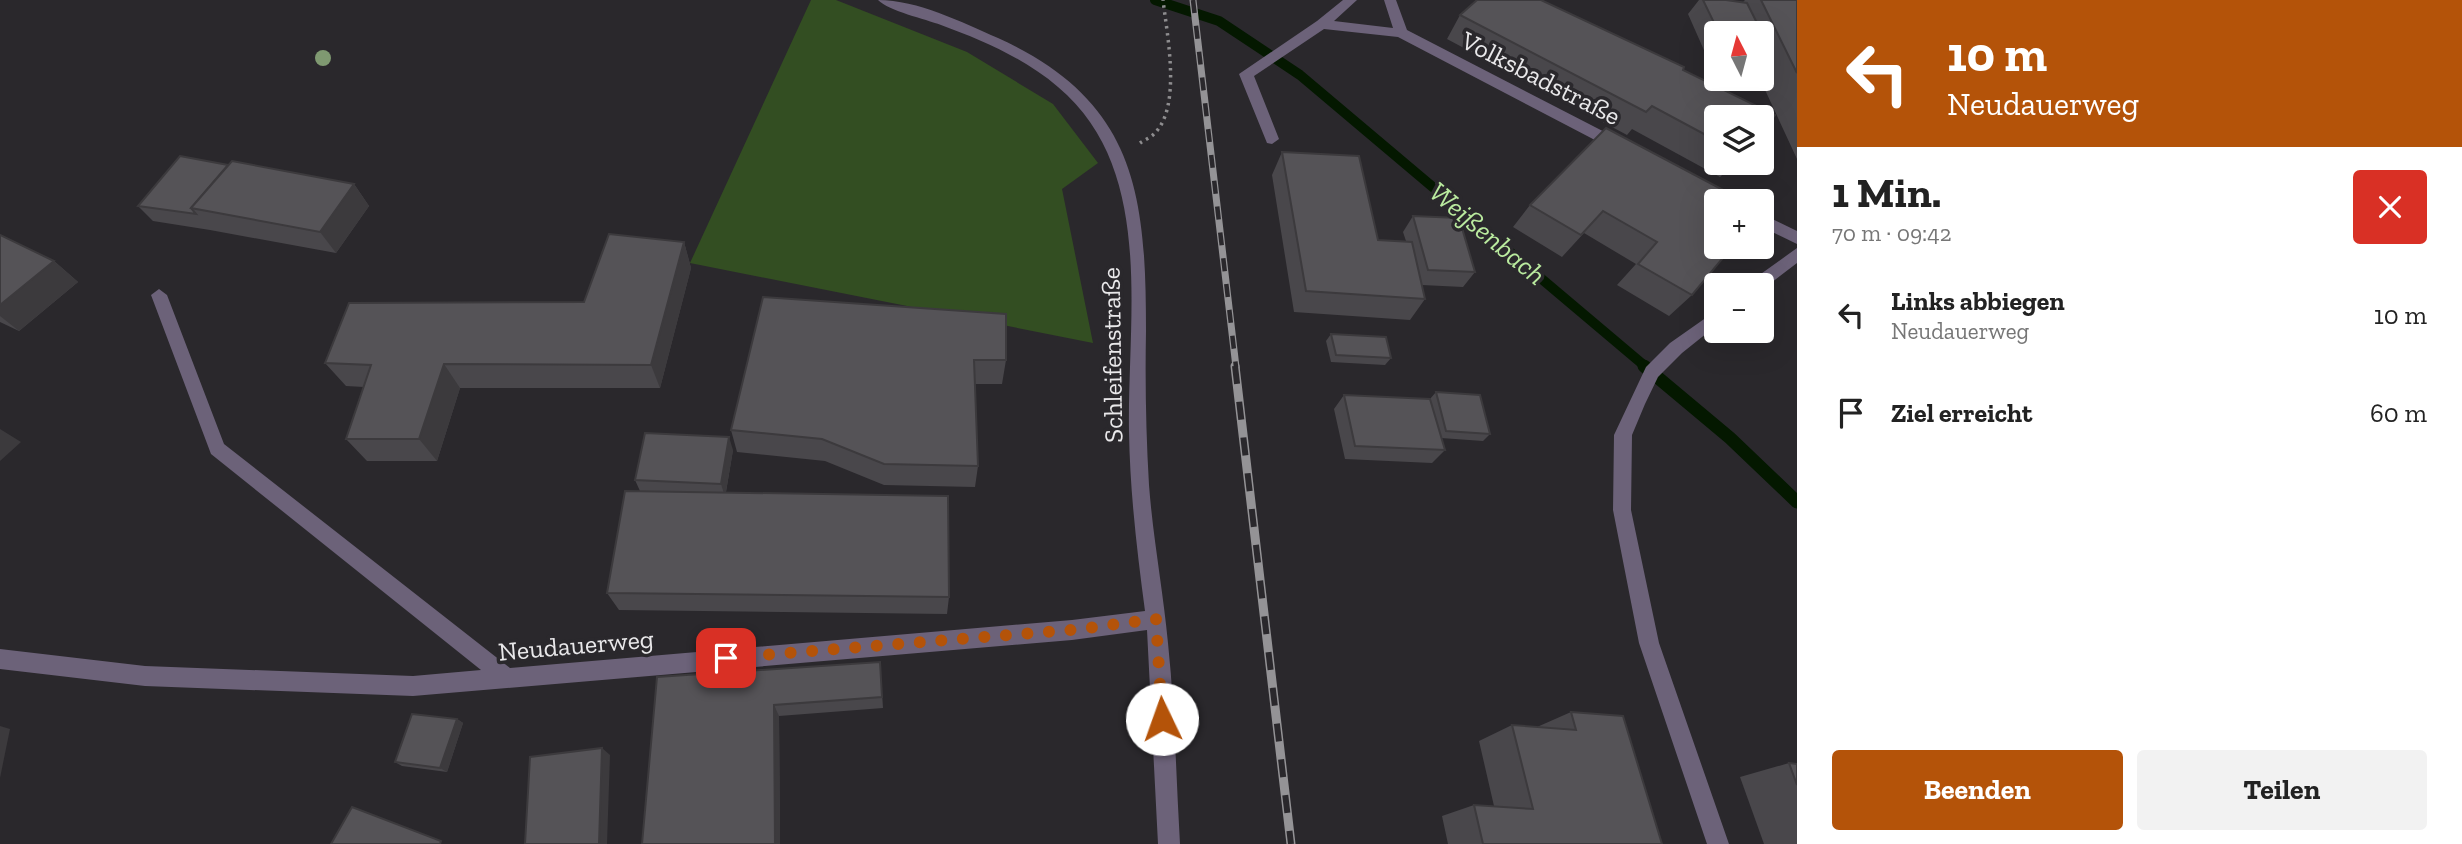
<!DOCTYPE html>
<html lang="de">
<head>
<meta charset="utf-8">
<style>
	:root { --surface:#fff; --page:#f2f2f2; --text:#222; --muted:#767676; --accent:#b45309 }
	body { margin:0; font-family:"Zilla Slab",serif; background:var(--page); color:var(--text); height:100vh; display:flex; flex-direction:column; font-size:26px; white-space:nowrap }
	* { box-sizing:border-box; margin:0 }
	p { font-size:23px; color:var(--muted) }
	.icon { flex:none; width:38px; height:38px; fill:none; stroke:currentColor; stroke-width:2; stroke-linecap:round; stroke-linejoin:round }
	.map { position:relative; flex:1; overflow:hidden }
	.side { display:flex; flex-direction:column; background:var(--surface); width:665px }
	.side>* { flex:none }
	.top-card { background:#b45309; color:#fff; overflow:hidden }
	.needle { width:46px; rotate:354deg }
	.buttons { position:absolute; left:1704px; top:21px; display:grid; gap:14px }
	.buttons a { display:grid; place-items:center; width:70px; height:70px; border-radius:7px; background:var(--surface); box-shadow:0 7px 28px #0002; font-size:35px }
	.pin { position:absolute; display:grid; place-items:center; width:60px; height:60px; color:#fff; margin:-30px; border-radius:14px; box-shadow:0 4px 10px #0006 }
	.me { position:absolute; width:77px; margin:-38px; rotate:357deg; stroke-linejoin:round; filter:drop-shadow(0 0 5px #0008) }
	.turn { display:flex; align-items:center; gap:24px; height:147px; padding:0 35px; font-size:32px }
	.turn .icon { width:91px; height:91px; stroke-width:2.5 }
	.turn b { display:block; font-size:49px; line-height:60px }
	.round { display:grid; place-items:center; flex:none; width:74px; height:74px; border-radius:7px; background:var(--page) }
	.overview { display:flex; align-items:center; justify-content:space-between; height:119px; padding:0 35px }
	h1 { font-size:42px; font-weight:700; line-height:52px }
	.button { display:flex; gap:14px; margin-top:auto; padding:14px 35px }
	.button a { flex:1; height:80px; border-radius:7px; background:var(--accent); color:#fff; font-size:28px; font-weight:700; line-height:80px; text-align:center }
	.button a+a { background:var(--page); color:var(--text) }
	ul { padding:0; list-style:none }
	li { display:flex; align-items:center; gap:21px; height:98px; padding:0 35px }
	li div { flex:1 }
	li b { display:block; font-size:26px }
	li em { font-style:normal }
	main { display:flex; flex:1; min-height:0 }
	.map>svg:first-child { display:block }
	.green { fill:#334e22 }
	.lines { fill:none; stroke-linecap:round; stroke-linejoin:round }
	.stream-far1 { stroke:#041800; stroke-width:10 }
	.stream { stroke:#041800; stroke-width:13 }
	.path { stroke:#8e8d8f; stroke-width:3.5; stroke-dasharray:2.5 4.5; stroke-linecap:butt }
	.minor { fill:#6c6279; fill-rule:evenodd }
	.rail-far1-casing { stroke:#949396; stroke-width:7 }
	.rail-casing { stroke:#949396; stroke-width:9 }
	.rail-far1 { stroke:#2a282c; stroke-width:4.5; stroke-dasharray:13; stroke-linecap:butt }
	.rail { stroke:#2a282c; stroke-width:6; stroke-dasharray:18; stroke-linecap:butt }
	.tree { fill:#7f9971 }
	.wall { fill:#49474b }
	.shaded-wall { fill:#3c3a3d }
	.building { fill:#555357; stroke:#3c3a3d; stroke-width:2 }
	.route { stroke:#b45309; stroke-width:12; stroke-dasharray:0 21.6 }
	.labels { text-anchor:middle; stroke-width:7; stroke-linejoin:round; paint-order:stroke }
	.street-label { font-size:26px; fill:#e9e8ea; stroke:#2a282c }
	.water-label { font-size:28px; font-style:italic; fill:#baeb9f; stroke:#2a282c }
</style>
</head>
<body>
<main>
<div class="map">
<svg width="1797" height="844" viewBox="0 0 1797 844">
	<rect width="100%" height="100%" fill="#2a282c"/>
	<path class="green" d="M811,0H836L967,52L1053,104L1098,163L1062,189L1093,343L690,263Z"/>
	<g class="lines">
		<path class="stream-far1" d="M1155,0L1219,21L1300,75L1646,367"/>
		<path class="stream" d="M1644,366L1730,438L1797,502"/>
		<path class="path" d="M1140,143C1144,140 1150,138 1154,134C1182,107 1167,35 1163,0"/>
		<g class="minor">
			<path d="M878,0C918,0 961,22 998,38C1136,101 1146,193 1146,331C1145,382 1146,434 1149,485C1153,538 1163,590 1168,643C1175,710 1176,777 1180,844H1158L1147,630L1072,640L413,696L145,686L0,669V649L145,666L413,676L481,670L211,454L151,295L159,289L167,295L224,444L510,668L1072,620L1145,611C1137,551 1130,492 1129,432C1127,317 1156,169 1058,87C1024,58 982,40 941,25C925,19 889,11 878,0Z"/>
			<path d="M1343,0H1357L1334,21L1393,28L1384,0H1396L1407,30L1624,142L1626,146L1624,150H1614L1398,37L1324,29L1254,76L1279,139L1272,144L1267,143L1239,74L1317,21Z"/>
			<path d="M1762,214L1797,231V244L1762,227Z"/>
			<path d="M1797,248V263L1763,289L1762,285H1749L1751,281Z"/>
			<path d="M1717,310V325L1682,353L1658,377L1645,404L1632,435L1631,510L1659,643L1729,844H1707L1639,643L1613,510L1614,435L1646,367L1670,343Z"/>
		</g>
		<g class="rail-far1-casing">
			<path id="rail-far1" d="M1193,0L1236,367"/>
		</g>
		<g class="rail-casing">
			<path id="rail" d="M1235,366L1291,844"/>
		</g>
		<use href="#rail-far1" class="rail-far1"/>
		<use href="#rail" class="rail"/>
	</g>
	<circle class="tree" cx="323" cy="58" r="8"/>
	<g class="wall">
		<path d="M1699,0H1726L1743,2L1745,0H1797V159L1760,79H1762V33H1717V58L1707,57L1688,14Z"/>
		<path d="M1460,15L1683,70L1717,117V163H1734L1720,177L1632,129L1627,135L1447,39Z"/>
		<path d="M1606,128L1692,295L1669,316L1617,285L1636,264L1584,233L1562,257L1513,227L1530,205Z"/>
		<path d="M1282,152L1378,240L1406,241L1403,232L1413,216L1475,272L1463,287L1422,285L1425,299L1410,320L1294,312L1272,175Z"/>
		<path d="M228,165L354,184L369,206L336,253L210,230L153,221L138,206Z"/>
		<path d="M0,235L54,261L78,282L19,331L0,322Z"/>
		<path d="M684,242L691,268L660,388H460L437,461H367L346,439L364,387L346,386L325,363L584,302Z"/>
		<path d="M763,297L1006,360L1002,384H974L978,466L975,487L884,485L825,461L737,452L731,430Z"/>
		<path d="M1331,334L1391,358L1385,365L1331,362L1326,341Z"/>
		<path d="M1436,392L1490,434L1483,441L1441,438L1445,450L1432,463L1345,459L1334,409L1344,395L1430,399Z"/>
		<path d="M733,450L726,492L949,597L947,614L619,610L607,593L640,491L635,480Z"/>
		<path d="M880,662L883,708L779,716L780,844H642L657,677Z"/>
		<path d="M1571,712L1662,844H1448L1442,816L1474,805L1494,806L1479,741L1512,725L1537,727Z"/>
		<path d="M457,719L463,723L447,772L402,766L395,762Z"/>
		<path d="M1789,763L1797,764V844H1764L1740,777Z"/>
	</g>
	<g class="shaded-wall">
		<path d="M354,184L369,206L336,253L320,232Z"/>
		<path d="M684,242L691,268L660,388L651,365Z"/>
		<path d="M54,261L78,282L19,331L0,316V305Z"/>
		<path d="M444,364L460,388L437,461L419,439Z"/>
		<path d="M0,429L21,442L0,461Z"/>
		<path d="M729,437L733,450L725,497L721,484Z"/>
		<path d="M774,705L779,716L780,844H775Z"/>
		<path d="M457,719L463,723L447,772L440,768Z"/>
		<path d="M0,726L10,729L0,778Z"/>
		<path d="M602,748L610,755L607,844H599Z"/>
	</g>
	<g class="building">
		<path d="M1477,0H1541L1684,67L1683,70L1775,115L1762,131V117H1717V141L1652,106L1646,112L1460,15Z"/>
		<path d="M1703,0H1726L1747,3L1762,33H1719Z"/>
		<path d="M1761,0H1797V73Z"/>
		<path d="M1762,35L1767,44L1762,43Z"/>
		<path d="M1606,128L1744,201H1717V247H1732L1692,295L1638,264L1657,242L1603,211L1581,235L1530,205Z"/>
		<path d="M1282,152L1359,156L1378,240L1412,242L1425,299L1306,291Z"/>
		<path d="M180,156L228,165L191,208L196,214L138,206Z"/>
		<path d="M232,161L354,184L320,232L191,208Z"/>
		<path d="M1413,216L1459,218L1475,272L1428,270Z"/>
		<path d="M609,234L684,242L651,365L444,364L419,439H346L371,365L325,363L349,303L584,302Z"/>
		<path d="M0,235L54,261L0,305Z"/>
		<path d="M763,297L1006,314V360H974L978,466L884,464L822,439L731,430Z"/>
		<path d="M1331,334L1386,337L1391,358L1336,355Z"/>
		<path d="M1436,392L1480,395L1490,434L1446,431Z"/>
		<path d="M1344,395L1430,399L1445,450L1355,446Z"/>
		<path d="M645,433L729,437L721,484L635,480Z"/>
		<path d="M625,491L948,496L949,597L607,593Z"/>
		<path d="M880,662L882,697L774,705L775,844H642L657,677Z"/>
		<path d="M1571,712L1623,716L1662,844H1483L1474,805L1533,809L1512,725L1576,730Z"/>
		<path d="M412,714L457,719L440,768L395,762Z"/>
		<path d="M602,748L599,844H525L530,757Z"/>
		<path d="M1789,763L1797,764V785Z"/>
		<path d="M352,807L441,841L440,844H331Z"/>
	</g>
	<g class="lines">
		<path class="route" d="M726,658L1072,630L1156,619L1162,719"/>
	</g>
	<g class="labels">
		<g class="street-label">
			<text transform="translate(1541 78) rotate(27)" y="9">Volksbadstraße</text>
			<text transform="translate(1112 355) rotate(-91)" y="9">Schleifenstraße</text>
			<text transform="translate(576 645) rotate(-5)" y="9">Neudauerweg</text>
		</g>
		<g class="water-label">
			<text transform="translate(1488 233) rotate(40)" y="10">Weißenbach</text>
		</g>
	</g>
</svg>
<div class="buttons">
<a><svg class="needle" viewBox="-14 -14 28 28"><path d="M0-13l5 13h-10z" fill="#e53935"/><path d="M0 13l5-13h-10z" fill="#767676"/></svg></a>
<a><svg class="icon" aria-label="layers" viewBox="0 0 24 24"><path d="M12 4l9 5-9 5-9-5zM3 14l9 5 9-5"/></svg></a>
<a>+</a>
<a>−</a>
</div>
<div class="pin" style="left:726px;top:658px;background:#d93025"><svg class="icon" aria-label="arrive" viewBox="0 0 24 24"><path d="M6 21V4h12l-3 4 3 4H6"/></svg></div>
<svg class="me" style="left:1162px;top:719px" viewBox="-20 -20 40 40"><circle r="19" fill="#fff"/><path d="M0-13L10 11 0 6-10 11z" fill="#b45309"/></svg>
</div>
<section class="side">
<div class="top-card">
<div class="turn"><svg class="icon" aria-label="left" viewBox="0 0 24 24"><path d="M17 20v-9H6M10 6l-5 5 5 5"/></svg><div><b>10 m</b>Neudauerweg</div></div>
</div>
<div class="overview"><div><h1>1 Min.</h1><p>70 m · 09:42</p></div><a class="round" style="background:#d93025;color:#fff"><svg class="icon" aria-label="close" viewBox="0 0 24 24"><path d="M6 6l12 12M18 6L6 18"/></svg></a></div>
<ul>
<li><svg class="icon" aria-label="left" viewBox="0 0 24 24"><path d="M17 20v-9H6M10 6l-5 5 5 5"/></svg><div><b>Links abbiegen</b><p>Neudauerweg</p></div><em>10 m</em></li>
<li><svg class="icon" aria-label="arrive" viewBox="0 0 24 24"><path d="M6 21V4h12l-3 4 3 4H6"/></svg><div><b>Ziel erreicht</b></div><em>60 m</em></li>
</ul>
<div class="button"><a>Beenden</a><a>Teilen</a></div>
</section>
</main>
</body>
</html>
